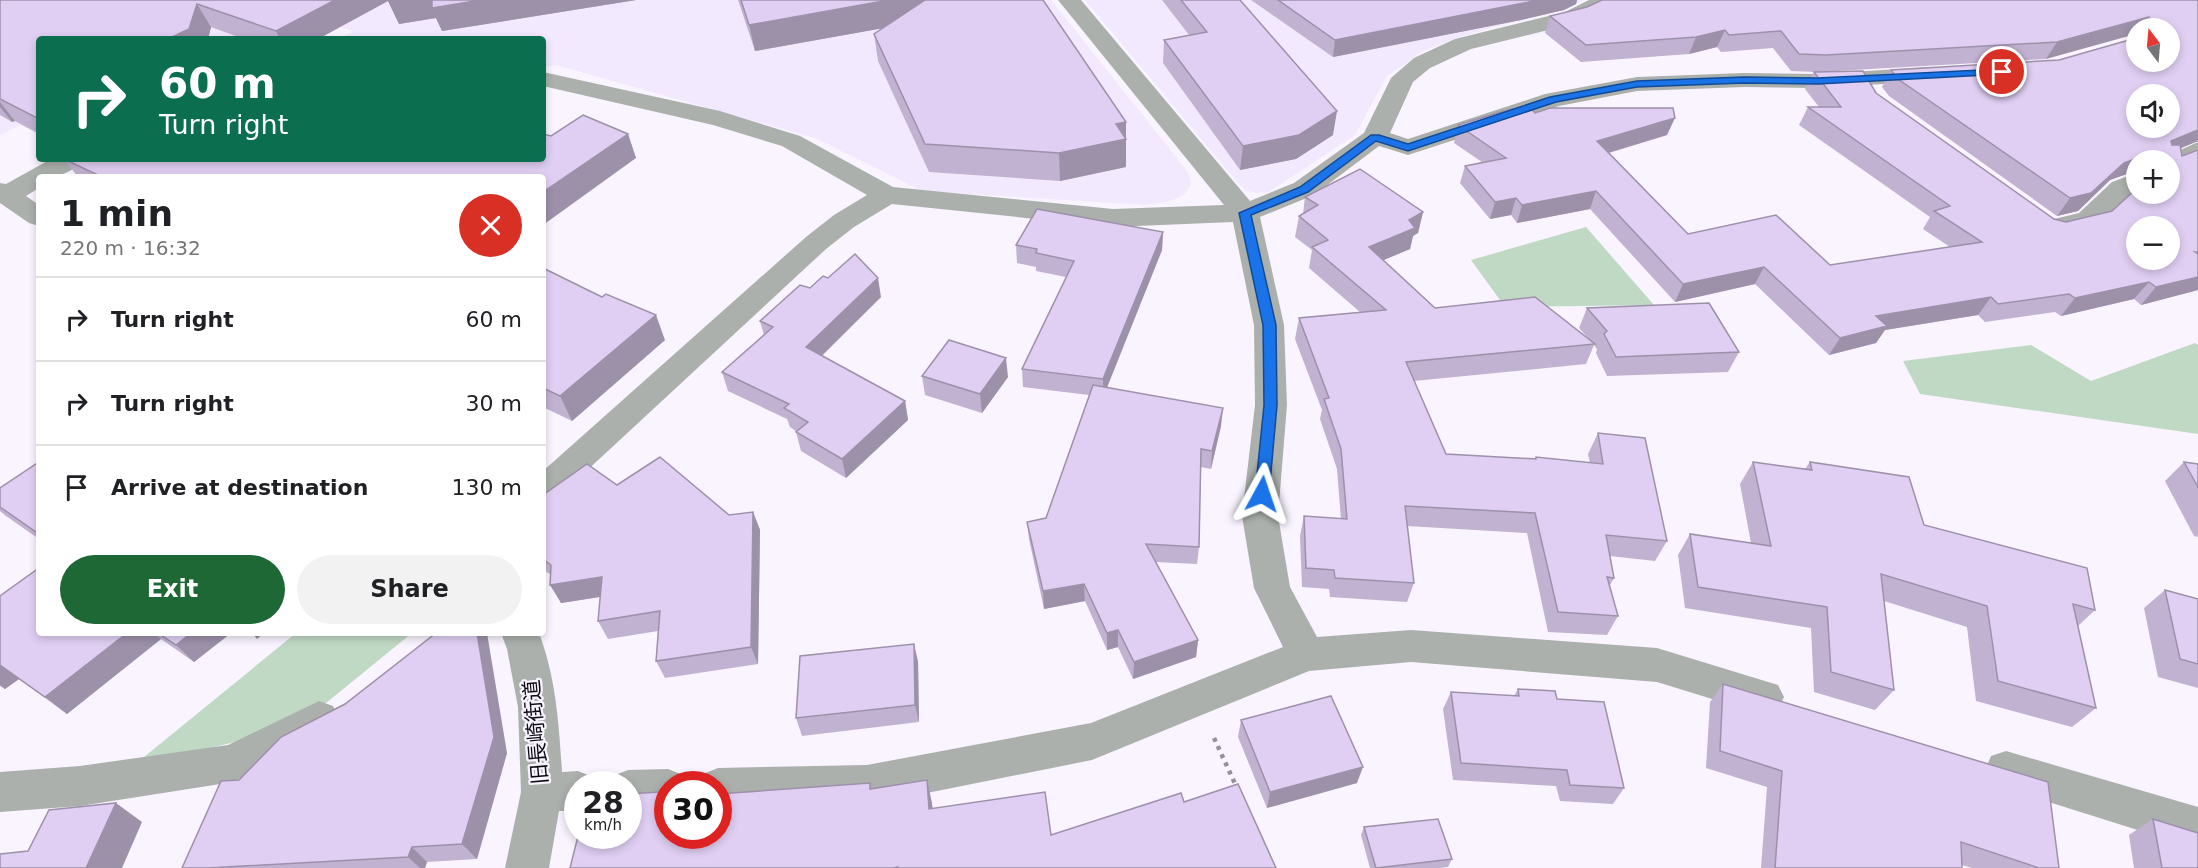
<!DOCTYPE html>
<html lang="en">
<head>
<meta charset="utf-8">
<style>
	:root { --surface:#fff; --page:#f2f2f2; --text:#202124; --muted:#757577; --line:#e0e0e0; --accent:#1e6836 }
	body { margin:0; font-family:"DejaVu Sans","Noto Sans JP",sans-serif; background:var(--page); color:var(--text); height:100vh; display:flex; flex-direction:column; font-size:22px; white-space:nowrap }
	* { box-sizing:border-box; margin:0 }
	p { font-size:20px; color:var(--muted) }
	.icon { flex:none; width:33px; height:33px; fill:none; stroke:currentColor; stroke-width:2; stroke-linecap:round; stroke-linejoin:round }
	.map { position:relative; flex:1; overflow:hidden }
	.panel { position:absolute; left:36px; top:174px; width:510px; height:462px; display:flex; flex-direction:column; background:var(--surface); border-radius:6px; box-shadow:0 3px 9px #0003 }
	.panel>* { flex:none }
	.banner { position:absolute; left:36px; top:36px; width:510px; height:126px; border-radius:6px; box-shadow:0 3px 9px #0003; background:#0b6e4f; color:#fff; overflow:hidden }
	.needle { width:39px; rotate:344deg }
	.fabs { position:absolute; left:2126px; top:18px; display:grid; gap:12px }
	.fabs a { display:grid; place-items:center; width:54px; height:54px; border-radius:50%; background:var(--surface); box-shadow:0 3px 9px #0003; font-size:30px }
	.speed { position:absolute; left:564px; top:771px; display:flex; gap:12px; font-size:30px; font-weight:700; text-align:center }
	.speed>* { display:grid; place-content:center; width:78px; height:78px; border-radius:50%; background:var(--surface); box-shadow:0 3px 9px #0003; line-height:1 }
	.speed small { font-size:15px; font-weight:400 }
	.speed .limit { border:9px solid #d22; background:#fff; color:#111 }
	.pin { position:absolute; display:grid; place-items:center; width:51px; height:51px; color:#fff; margin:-26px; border:3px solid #fff; border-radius:50%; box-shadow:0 2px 6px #0007 }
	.me { position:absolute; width:66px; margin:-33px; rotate:5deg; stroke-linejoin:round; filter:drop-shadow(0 0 4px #0008) }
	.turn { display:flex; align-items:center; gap:21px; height:126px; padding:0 24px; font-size:27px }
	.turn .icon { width:78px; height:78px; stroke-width:2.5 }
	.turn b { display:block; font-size:42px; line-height:51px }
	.round { display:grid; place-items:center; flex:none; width:63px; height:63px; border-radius:32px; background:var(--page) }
	.headline { display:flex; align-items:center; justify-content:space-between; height:102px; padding:0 24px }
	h1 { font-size:36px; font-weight:700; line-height:45px }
	.action { display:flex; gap:12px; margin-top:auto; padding:12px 24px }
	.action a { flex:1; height:69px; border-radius:36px; background:var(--accent); color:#fff; font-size:24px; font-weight:700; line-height:69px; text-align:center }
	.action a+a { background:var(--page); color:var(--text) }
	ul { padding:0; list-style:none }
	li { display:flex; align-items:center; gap:18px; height:84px; padding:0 24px; border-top:2px solid var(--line) }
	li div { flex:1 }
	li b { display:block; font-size:22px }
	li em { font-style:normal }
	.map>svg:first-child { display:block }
	.built { fill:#f2e9fe }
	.green { fill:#c0d9c4 }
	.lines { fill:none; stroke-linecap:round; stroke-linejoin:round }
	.path { stroke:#949099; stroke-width:4.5; stroke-dasharray:4 5; stroke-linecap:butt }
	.minor { fill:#abb0ac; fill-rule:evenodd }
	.wall { fill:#c1b2d1 }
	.shaded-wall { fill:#9d91aa }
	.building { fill:#e0cff3; stroke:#9d91aa; stroke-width:1.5; fill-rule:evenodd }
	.route { fill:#1a73e8; stroke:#114b97; stroke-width:1.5 }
	.labels { text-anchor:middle; stroke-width:4.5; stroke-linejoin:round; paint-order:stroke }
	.near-street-label { font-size:21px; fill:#0e0c11; stroke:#f9f4ff }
</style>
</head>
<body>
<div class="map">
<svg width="2198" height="868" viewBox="0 0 2198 868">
	<rect width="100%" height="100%" fill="#f9f4ff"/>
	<g class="built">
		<path d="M0,0H1051L1188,172L1191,184L1185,194L1171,201L1146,205L922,191L815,138L556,65L543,67V39H340L353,31L289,12L238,39H39V116L0,135Z"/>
		<path d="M1085,0H1584L1567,9L1472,33L1423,51L1387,76L1355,135L1269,192L1256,193L1245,190L1237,182Z"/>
	</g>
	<g class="green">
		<path d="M1586,227L1654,305L1505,307L1471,260Z"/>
		<path d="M2195,343L2198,345V434L1920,394L1903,361L2031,345L2091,381Z"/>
		<path d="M296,633H412L326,703L239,741L133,766Z"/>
	</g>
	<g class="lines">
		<path class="path" d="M1214,738L1237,788"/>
		<g class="minor">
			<path d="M1058,0H1081L1250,201L1294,183L1364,133L1391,78L1414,58L1455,39L1565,12L1589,0H1617L1614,5L1581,22L1471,49L1430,68L1413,82L1390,133L1408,139L1545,94L1637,77L1744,73L1818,74L1932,67L1941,69L1944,74L1941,79L1932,81L1818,88L1744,87L1637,91L1559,106L1408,155L1379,146L1314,195L1260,217L1284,325L1287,405L1278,516L1290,587L1317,637L1411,630L1657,648L1778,685L1784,697L1778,709L1764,715L1657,682L1411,662L1309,671L1092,760L867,805L718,808V784H699L703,774L718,768L867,765L1091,723L1283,647L1254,588L1242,516L1255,405L1254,325L1233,222L1113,227L892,204L854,227L826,249L555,500L543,504V471L806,237L834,215L867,195L782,146L713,125L543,86V72L720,111L800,136L893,187L1113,209L1224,205Z"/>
			<path d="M2198,142V160L2169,172V160H2158Z"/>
			<path d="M51,159H83C73,174 56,177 39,177V188L26,196L39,205V226L29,223L0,203V183L6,184Z"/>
			<path d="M2136,173V191L2098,226L2052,237L2042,234L2038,228L2042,222L2079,213L2112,182Z"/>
			<path d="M501,633H539C556,678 559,724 562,772L578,771L593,777L596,784H578V811H559L549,868H505L521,792L518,707L507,649Z"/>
			<path d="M319,701L333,706L339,719L333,732L233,782L80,806L0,812V772L80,766L228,745Z"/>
			<path d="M2006,751L2198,807V849L1991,784L1985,770L1991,756Z"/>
			<path d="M668,769L683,775L687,784H668V809L628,810V784H610L613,776L628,770Z"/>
		</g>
	</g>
	<g class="wall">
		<path d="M0,0H636L442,31L436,18L399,24L388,1L318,39H244L211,27L208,39H39V134L15,121L12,122L0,115Z"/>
		<path d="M738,0H1043L1125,137L1126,167L1060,181L929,172L878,61L874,34L883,28L755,51Z"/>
		<path d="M1162,0H1240L1333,135L1296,159L1240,170L1163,63L1164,40L1189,35Z"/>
		<path d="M1251,0H1577L1576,4L1564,10L1521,20L1333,57Z"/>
		<path d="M2198,0V141L2181,148L2198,290L2141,305L2134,299L2061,316L2055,312L1985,322L1978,315L1885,330L1876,343L1829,355L1755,284L1675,302L1590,209L1517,223L1511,215L1490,219L1460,183L1465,166L1482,162L1454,143L1458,125L1535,113L1667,135L1609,153L1688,234L1830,265L1950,247L1923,229L1930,217L1799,125L1808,107H1819L1805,89L1814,72L1876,93L2054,219L2066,222L2112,211L2169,160H2136V171H2135L2110,180L2078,211L2057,216L1889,96L1882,87L1891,70L2059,60L2169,28H2136L2046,59L1818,72L1791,71L1773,48L1721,52L1717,47L1689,54L1581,62L1545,33L1550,16Z"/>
		<path d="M628,134L636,158L543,177H78L64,159H543L551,136Z"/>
		<path d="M1305,197L1423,212L1418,233L1413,236L1410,249L1383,260L1435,308L1589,339L1579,328L1587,308L1739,352L1728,372L1607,376L1596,353L1597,349L1594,345L1586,364L1414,381L1446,454L1535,459L1536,457L1590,463L1588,454L1598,433L1667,541L1655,561L1610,556L1614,578L1610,585L1618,616L1607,635L1548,632L1527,533L1407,526L1414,583L1407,602L1330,597L1329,589L1302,587L1300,536L1304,516L1341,519L1337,469L1320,419L1322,410L1295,339L1299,318L1360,312L1309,268L1312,250L1295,237L1299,216L1303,214Z"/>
		<path d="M1163,232L1162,250L1107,388L1221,426L1211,469L1201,467L1199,547L1197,564L1156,562L1198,640L1196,657L1133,679L1118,647L1107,650L1085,601L1044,609L1029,539L1027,522L1046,518L1089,395L1023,387L1022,369L1066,277L1036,271V267L1017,263L1016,245Z"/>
		<path d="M543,268L665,340L572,421L543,407Z"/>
		<path d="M810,288L881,297L822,356L905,401L908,420L846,478L801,451L796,432H797L790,427L787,419L728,391L722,372L764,335L760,321Z"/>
		<path d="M922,376L1008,377L982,413L925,395Z"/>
		<path d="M39,462V539L6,516L0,511V488Z"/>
		<path d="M1753,462L1805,469L1810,462L1924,525L2095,610L2078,626L2096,708L2072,727L1976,701L1967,627L1884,601L1894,690L1875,710L1814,692L1811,628L1685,608L1678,555L1690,534L1751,543L1740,484Z"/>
		<path d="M2184,462L2198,464V537L2194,536L2165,481Z"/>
		<path d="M617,485L729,515L753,512L760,530L758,664L665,678L656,661L658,631L608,639L598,621L600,597L561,603L551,575L543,569V495Z"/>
		<path d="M2165,590L2198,599V688L2158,677L2144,608Z"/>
		<path d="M0,596L39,633H231L194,662L161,639L67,714L19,679L5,689L0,686Z"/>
		<path d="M918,661L919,722L802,736L796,718Z"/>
		<path d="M1723,684L2059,868H1972L1962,865V868H1761L1767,787L1706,768L1710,702Z"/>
		<path d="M1518,689L1557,699L1624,788L1613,804L1560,801L1556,786L1453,780L1443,709L1451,692L1514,696Z"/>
		<path d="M1241,720L1357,783L1267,808L1238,737Z"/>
		<path d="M507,753L477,859L427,862L425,868H182L239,780Z"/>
		<path d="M2153,819L2198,868H2134L2129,835Z"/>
		<path d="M1364,827L1452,859L1448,867L1440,868H1370L1361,835Z"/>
	</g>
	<g class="shaded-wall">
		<path d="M335,0H636L442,31L436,18L399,24L388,1L318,39H280L276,31Z"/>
		<path d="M889,0H938L940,18L755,51L749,25Z"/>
		<path d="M1539,0H1577L1576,4L1564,10L1521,20L1333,57L1335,40Z"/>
		<path d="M197,4L211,27L208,39H168Z"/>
		<path d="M2149,17L2141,28H2136V34L2046,59L2057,42Z"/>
		<path d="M1725,30L1717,47L1689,54L1696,37Z"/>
		<path d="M0,102L15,121L12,122L0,107Z"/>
		<path d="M1337,111L1333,135L1296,159L1240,170L1243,146Z"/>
		<path d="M1675,118L1667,135L1591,158L1597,141Z"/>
		<path d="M1126,122V167L1060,181L1059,153L1116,124Z"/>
		<path d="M2198,130V141L2157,158L2171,141Z"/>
		<path d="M628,134L636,158L543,225V192Z"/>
		<path d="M2149,154L2143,160H2136L2135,171L2110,180L2078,211L2057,216L2070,198L2124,163Z"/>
		<path d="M1596,191L1590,209L1517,223L1522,205Z"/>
		<path d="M1516,198L1511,215L1490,219L1495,202Z"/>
		<path d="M1423,212L1418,233L1413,236L1410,249L1365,268L1369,247L1409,220Z"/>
		<path d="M1163,232L1162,250L1103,397V379Z"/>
		<path d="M1764,267L1755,284L1675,302L1683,284Z"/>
		<path d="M2198,277V290L2141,305L2156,287Z"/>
		<path d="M878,278L881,297L810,367L806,347Z"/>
		<path d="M2149,282L2134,299L2061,316L2075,298Z"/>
		<path d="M1991,297L1978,315L1885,330L1876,343L1829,355L1840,338L1876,316Z"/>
		<path d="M656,315L665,340L572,421L560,396Z"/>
		<path d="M1006,358L1008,377L982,413L980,394Z"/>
		<path d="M905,401L908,420L846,478L842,459Z"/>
		<path d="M1223,408L1221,426L1211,469L1212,451Z"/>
		<path d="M753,512L760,530L758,664L751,647Z"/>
		<path d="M602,577L612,595L561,603L550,585Z"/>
		<path d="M1084,584L1085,601L1044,609L1043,591Z"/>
		<path d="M1118,630V647L1107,650V633Z"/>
		<path d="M127,633H154L161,639L67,714L45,697Z"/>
		<path d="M191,633H231L194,662L176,645Z"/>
		<path d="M252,633H264L257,639Z"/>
		<path d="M477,633H487L507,753L477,859L462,844Z"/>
		<path d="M1198,640L1196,657L1133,679L1134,662Z"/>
		<path d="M914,644L918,661L919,722L915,705Z"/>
		<path d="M0,665L19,679L5,689L0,685Z"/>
		<path d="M1363,767L1357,783L1267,808L1270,792Z"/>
		<path d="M927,780L932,803L935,831L929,809Z"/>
		<path d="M659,792L668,805L659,799Z"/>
		<path d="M116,803L142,822L122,868H86Z"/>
		<path d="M412,847L427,862L425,868H420L408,857Z"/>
	</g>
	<g class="building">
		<path d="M0,0H335L276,31L197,4L189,29L168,39H39V119L0,99Z"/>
		<path d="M432,0H481L432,8Z"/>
		<path d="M741,0H889L749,25Z"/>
		<path d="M925,0H1043L1126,122L1116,124L1126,139L1059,153L925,144L874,34Z"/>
		<path d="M1181,0H1240L1337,111L1299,135L1243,146L1164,40L1207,32Z"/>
		<path d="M1278,0H1539L1335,40Z"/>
		<path d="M1602,0H2198V130L2171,141L2172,145H2180L2182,156L2198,150V252H2195L2198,254V277L2156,287L2149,282L2075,298L2069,294L1998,304L1991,297L1876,316L1887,326L1840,338L1764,267L1683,284L1596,191L1522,205L1516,198L1495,202L1465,166L1506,158L1458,125L1511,109L1530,108L1535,113L1550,108H1673L1675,118L1597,141L1688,234L1776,215L1830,265L1982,242L1934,211L1950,206L1808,107H1841L1814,72L1863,71L1876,93L2054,219L2066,222L2112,211L2136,189V194H2169V160H2152V156L2149,154L2124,163L2091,193L2070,198L1898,79L1891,70L2059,60L2136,38V62H2169V28H2149V17L2057,42L1826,55L1799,54L1781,31L1729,35L1725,30L1696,37L1586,45L1550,16L1587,7ZM2136,94H2169V128H2136ZM2136,226H2169V260H2136Z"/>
		<path d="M583,115L628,134L543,192V177H102L64,159H543V134L551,136Z"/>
		<path d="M1360,169L1423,212L1409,220L1415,228L1369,247L1435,308L1535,297L1595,344L1406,362L1446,454L1536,459V457L1603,464L1598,433L1645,438L1667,541L1606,535L1614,578L1607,577L1618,616L1558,612L1535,513L1405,506L1414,583L1335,578L1334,570L1306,568L1304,516L1347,519L1341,449L1324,399L1329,398L1299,318L1386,310L1312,247L1328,240L1299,216L1318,205L1305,197Z"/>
		<path d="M1037,209L1163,232L1103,379L1022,369L1074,261L1036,253L1037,249L1016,245Z"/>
		<path d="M855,254L878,278L806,347L905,401L842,459L796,432L808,422L784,408L789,404L722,372L773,327L760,321L800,285L810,288L823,276L828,278Z"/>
		<path d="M543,268L602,297L606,294L656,315L560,396L543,388Z"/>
		<path d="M1709,303L1739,352L1616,357L1604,334L1607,331L1587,308Z"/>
		<path d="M949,340L1006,358L980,394L922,376Z"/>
		<path d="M1093,385L1223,408L1212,451L1201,449L1199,547L1146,544L1198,640L1134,662L1118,630L1107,633L1084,584L1043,591L1027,522L1046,518Z"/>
		<path d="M660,457L729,515L753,512L751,647L656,661L660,611L598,621L602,577L550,585L551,565L543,559V495L587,464L617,485Z"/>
		<path d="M39,462V534L0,507V488Z"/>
		<path d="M1753,462L1812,470L1810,462L1909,477L1924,525L2087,568L2095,610L2073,604L2096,708L1998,681L1987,606L1881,574L1894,690L1831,672L1827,607L1698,587L1690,534L1771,546Z"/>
		<path d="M2184,462L2198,464V487Z"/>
		<path d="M39,568V633H127L45,697L0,665V596Z"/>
		<path d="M2165,590L2198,599V664L2180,659Z"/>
		<path d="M158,633H191L176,645Z"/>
		<path d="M436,633H477L494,737L462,844L412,847L408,857L208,868H182L221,781L239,780L281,737L345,704Z"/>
		<path d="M914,644L915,705L796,718L800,656Z"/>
		<path d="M1723,684L2048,782L2059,868H2039L1961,842L1962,868H1775L1782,771L1720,751Z"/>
		<path d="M1518,689L1555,691L1557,699L1604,702L1624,788L1570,785L1567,770L1461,763L1451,692L1519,696Z"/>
		<path d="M1331,696L1363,767L1270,792L1241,720Z"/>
		<path d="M927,780L929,809L1045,792L1051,835L1181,793L1184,802L1238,784L1276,868H898V867L893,868H570L578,836H628V794L659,792V799L668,798V836H718V794L870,783V789Z"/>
		<path d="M116,803L86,868H0V854L28,851L49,810Z"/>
		<path d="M1438,819L1452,859L1376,868L1364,827Z"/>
		<path d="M2153,819L2198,833V868H2162Z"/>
	</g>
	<path class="route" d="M2002,69L2005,70V74L1818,84L1744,83L1637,87L1556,102L1408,151L1376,141L1308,192L1251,215L1276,325L1277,405L1269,494L1267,498H1257L1255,494L1264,405L1263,325L1239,213L1300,187L1371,135H1379L1408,144L1550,97L1637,81L1744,77L1818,78Z"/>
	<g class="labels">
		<g class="near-street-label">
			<text transform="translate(536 732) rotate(-95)" y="7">旧長崎街道</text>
		</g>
	</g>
</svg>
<div class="fabs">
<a><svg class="needle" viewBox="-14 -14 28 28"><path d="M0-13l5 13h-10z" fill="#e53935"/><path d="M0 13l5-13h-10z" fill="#757577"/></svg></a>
<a><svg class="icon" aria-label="sound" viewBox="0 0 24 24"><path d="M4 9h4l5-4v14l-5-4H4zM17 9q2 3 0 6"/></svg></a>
<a>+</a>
<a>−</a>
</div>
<div class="speed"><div>28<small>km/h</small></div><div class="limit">30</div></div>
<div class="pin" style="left:2002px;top:72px;background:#d93025"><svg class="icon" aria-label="arrive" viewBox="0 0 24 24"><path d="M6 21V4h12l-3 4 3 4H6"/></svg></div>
<svg class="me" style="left:1262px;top:494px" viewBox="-20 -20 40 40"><path d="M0-17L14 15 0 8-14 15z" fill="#1a73e8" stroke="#fff" stroke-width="4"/></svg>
<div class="banner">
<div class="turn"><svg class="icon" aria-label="right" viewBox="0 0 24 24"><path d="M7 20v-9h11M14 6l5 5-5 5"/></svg><div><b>60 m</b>Turn right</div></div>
</div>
<section class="panel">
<div class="headline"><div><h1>1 min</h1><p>220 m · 16:32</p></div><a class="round" style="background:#d93025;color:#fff"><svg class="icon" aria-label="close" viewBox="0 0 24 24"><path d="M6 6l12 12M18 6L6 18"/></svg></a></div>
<ul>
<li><svg class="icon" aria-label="right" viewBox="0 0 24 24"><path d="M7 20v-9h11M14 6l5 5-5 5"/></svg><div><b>Turn right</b></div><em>60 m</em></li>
<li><svg class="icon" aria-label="right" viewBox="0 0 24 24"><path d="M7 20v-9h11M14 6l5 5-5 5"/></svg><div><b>Turn right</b></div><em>30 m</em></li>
<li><svg class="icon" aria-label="arrive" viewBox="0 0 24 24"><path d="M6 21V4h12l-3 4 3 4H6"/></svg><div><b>Arrive at destination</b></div><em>130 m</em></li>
</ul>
<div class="action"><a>Exit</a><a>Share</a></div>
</section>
</div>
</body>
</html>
